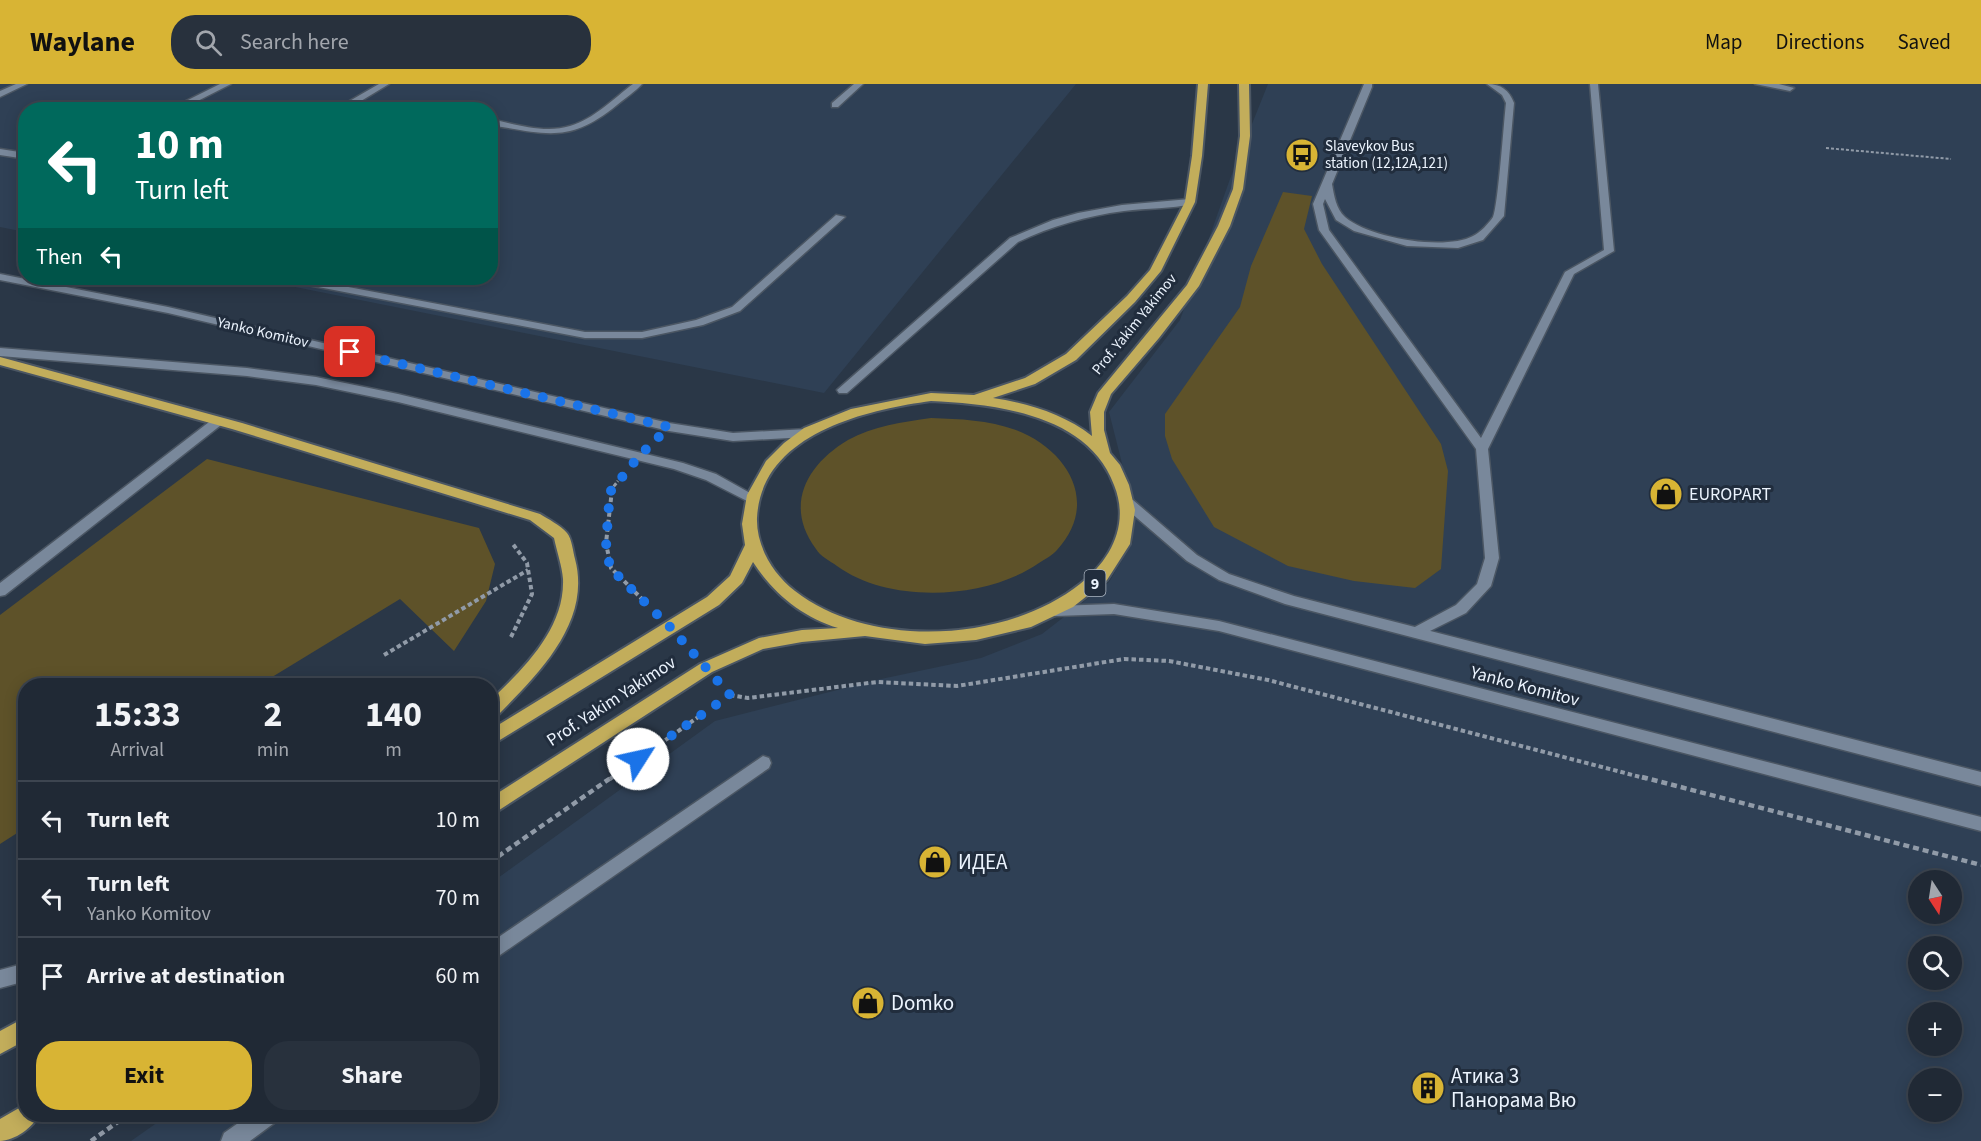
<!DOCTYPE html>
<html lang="en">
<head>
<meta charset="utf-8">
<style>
	:root { --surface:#202935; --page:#28313d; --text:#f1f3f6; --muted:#a2a6ad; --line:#3d4550; --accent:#d8b434 }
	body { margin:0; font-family:"Source Sans 3",sans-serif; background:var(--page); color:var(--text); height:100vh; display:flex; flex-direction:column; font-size:22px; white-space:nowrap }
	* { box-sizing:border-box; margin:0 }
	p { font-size:20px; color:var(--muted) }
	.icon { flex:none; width:33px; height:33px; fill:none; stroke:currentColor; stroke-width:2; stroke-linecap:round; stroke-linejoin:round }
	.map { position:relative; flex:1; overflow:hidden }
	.details { position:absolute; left:18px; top:594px; width:480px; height:444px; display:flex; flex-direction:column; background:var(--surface); border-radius:24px; box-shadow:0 3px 15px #0003,0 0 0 2px var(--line) }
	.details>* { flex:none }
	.banner { position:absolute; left:18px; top:18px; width:480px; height:183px; border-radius:24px; box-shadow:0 3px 15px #0003,0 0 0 2px var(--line); background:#00695c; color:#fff; overflow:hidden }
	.needle { width:39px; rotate:168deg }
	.tools { position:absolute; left:1908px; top:786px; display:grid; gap:12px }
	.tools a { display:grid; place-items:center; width:54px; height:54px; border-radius:50%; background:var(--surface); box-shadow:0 3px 15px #0003,0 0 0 2px var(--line); font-size:30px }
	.pin { position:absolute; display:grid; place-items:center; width:51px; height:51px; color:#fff; margin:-26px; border-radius:12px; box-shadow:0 3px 9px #0006 }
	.me { position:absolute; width:66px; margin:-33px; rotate:55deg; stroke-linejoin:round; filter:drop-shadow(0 0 4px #0008) }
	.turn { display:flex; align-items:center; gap:21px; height:126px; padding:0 18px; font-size:27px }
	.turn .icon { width:78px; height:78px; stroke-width:2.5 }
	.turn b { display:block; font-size:42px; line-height:51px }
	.then { display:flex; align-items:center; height:57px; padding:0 18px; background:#0003; gap:12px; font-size:22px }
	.eta { display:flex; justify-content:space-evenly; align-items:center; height:102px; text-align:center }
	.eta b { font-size:36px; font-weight:700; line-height:42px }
	.action { display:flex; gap:12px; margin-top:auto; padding:12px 18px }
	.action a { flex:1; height:69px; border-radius:24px; background:var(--accent); color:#111; font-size:24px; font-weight:700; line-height:69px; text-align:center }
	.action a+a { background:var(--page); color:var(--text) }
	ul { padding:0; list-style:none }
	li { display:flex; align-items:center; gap:18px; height:78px; padding:0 18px; border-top:2px solid var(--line) }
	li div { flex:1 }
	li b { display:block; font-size:22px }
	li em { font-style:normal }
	header { display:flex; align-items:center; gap:36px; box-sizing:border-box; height:84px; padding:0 30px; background:var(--accent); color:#111 }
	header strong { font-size:28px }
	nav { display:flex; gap:33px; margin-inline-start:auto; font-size:21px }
	.search { width:420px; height:54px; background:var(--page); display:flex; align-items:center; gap:15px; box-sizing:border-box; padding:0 21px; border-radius:24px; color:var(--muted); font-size:22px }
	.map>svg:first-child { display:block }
	.built { fill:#2f4055; fill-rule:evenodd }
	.green { fill:#5e5229 }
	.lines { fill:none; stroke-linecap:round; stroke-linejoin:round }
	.service-casing { stroke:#4b5663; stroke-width:3 }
	.minor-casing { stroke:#4b5663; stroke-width:3 }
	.secondary-casing { stroke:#4b5663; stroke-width:3 }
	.trunk-casing { stroke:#4b5663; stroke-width:4 }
	.path-far3 { stroke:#919ba8; stroke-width:2; stroke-dasharray:3 2; stroke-linecap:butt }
	.path-far2 { stroke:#919ba8; stroke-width:3; stroke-dasharray:4 2; stroke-linecap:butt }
	.path-far1 { stroke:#919ba8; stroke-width:4; stroke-dasharray:4.5 3; stroke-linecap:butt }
	.path { stroke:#919ba8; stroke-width:4.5; stroke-dasharray:6 4; stroke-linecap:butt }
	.service { fill:#79889b; fill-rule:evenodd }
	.minor { fill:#79889b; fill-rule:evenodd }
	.secondary { fill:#79889b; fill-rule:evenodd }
	.trunk { fill:#c2ad5b; fill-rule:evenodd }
	.route { stroke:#1a73e8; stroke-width:10; stroke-dasharray:0 18 }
	.labels { text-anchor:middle; stroke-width:6; stroke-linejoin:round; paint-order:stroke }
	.far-poi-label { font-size:15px; fill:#ecf4fe; stroke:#212d3d; text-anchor:start }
	.far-street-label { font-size:15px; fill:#ecf4fe; stroke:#212d3d }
	.shield { fill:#212d3d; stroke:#afb8c4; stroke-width:1.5 }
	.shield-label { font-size:16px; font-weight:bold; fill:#ecf4fe }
	.poi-label { font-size:18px; fill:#ecf4fe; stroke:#212d3d; text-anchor:start }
	.street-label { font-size:18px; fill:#ecf4fe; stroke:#212d3d }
	.near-poi-label { font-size:21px; fill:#ecf4fe; stroke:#212d3d; text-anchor:start }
</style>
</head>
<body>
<header>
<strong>Waylane</strong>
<div class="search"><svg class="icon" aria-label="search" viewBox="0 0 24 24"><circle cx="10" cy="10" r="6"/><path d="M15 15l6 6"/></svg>Search here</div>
<nav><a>Map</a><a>Directions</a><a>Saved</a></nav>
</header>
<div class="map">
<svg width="1981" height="1057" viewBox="0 0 1981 1057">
	<rect width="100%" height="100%" fill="#2a3747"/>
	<g class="built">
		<path d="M0,0H1076L824,309L250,194H490V26H26L25,148L0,143Z"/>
		<path d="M1268,0H1981V1057H131L168,1031L490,1030L491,799L715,637L881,595L981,574L1042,550L1109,498L1133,458L1130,411L1109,328L1180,236L1230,95ZM1918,796H1952V830H1918ZM1918,862H1952V896H1918ZM1918,928H1952V962H1918ZM1918,994H1952V1028H1918Z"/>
	</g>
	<g class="green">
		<path d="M1283,108L1312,112L1304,145L1322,180L1441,360L1448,387L1441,485L1415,504L1354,497L1288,482L1214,443L1172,375L1165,352V330L1240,223L1251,182Z"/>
		<path d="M931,334C960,335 988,336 1016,346C1068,366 1100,419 1057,466C1053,471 1045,475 1039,479C986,516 889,520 837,482C830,477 820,472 816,465C784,422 806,381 848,356C873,342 903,338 931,334Z"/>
		<path d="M207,375L479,444L495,480L486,517L454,567L400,515L259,601L26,602L25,744L0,760V531Z"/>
	</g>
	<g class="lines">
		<g class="service-casing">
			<g id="service">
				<path d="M16,0H27L0,13V7Z"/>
				<path d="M220,0H231L180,26H168Z"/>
				<path d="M379,0H389L361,17L409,26C391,26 374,22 357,21C349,21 342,26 334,26Z"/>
				<path d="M633,0H642C635,8 625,14 617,21C569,60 547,50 490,41V35C515,40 545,50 570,42C594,35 613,15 633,0Z"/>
				<path d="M854,0H863L838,23H832V19Z"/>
				<path d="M1364,0H1372V3L1332,100C1334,111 1336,125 1345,133C1369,154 1445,167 1473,152C1480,149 1489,139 1493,133C1498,124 1504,36 1506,19L1502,11L1487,0C1501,0 1509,6 1514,19L1504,132L1483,156L1458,164L1407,162L1354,147L1336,136L1325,115L1323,120L1329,146L1481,354L1565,188L1604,166L1590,0H1598L1614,167L1574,190L1488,365L1499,474L1491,502L1466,529L1418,553L1413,552L1410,548L1413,544L1456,521L1477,500L1485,474L1476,365L1319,146L1313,120Z"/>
				<path d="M1755,0H1779L1794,4L1790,7Z"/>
				<path d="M0,65L26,69V75L0,71Z"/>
				<path d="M1190,115L1193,116V120C1171,125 1147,124 1124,127C1086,132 1052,142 1018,158L847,309H839L837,306L1010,154L1053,136L1078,129L1122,121Z"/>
				<path d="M836,131L845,133L740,227L703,241L642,254H585L287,197L282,194H301L585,248H642L696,236L732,223Z"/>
				<path d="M217,334L221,335L223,338L221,341L5,511L0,512V499L213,335Z"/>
				<path d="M763,672L769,674L771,679L769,684L490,878V859Z"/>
				<path d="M251,1030H279L277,1037L250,1057H221L224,1049Z"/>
			</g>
		</g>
		<g class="minor-casing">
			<g id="minor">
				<path d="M1128,415L1133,416L1197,471L1229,490L1294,512L1981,688V702L1285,520L1219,496L1187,477L1123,422L1121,419L1123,416Z"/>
				<path d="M1114,520L1219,537L1981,733V747L1219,547L1114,530L1055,532L1048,527L1055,522Z"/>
				<path d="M26,879V897L0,904V886Z"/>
			</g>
		</g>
		<g class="secondary-casing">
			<g id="secondary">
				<path d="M0,190L168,223L669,339L733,349L807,345L813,349L807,353L733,357L669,347L168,229L0,196Z"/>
				<path d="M0,264L247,284L316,293L398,310L683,379L716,390L759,414L752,418L747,417L706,396L674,385L398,318L316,301L247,292L0,272Z"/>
			</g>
		</g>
		<g class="trunk-casing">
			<g id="trunk">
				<path d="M1198,0H1208L1202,72L1195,118L1161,187L1135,218L1076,276L1035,300L993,314C1027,319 1064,330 1092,352L1090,328L1098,309L1187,201L1218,142L1233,105L1240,52L1239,0H1249L1250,52L1243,105L1230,142L1199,202L1159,254L1111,310L1104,328V346L1110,369L1120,381L1129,401L1135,426L1130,460L1107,496L1073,523L1031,543L976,556L925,560L865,552L802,558L763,565L712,588L490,732V714L700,580L759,554L802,546L838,544C802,533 773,509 753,478L742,499L719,521L490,662V646L707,513L730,492L745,461L742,440L747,411L766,377L784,359L804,344L851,325L931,309L974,311L1025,294L1066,270L1127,212L1150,186L1185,118L1192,72ZM931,317C995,320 1088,330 1114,401C1130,440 1111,476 1080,500C1007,558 871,566 795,507C773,490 756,462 757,434C761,350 865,326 931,317Z"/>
				<path d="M0,273L242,339L540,430C548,435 560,441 567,449C572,455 573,468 575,475C592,539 537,591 496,633L490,635V617C523,585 565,545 563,495C562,482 557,468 554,454L530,436L232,345L0,281Z"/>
				<path d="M26,933V956L0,970V947Z"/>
				<path d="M26,1020V1030H39C34,1043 14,1057 0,1057V1035Z"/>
			</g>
		</g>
		<path class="path-far3" d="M1826,64L1951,75"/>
		<path class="path-far2" d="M610,407L618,397"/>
		<g class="path-far1">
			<path d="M612,406L606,459L611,484L646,519"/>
			<path d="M511,553L532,510L527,479L512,459"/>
			<path d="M384,571L528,486"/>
			<path d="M730,611L748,614L877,598L957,602L1124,575L1169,577L1268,596L1648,695"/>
			<path d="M610,695L704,629"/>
		</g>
		<g class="path">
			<path d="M1642,693L1981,781"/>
			<path d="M490,778L612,693"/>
			<path d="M91,1057L129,1030"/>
		</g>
		<use href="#service" class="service"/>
		<use href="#minor" class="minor"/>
		<use href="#secondary" class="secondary"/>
		<use href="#trunk" class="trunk"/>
	</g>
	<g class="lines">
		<path class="route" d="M350,268L669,343L639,372L610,408L606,459L610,484L671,544L730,611L638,675"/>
	</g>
	<defs>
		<g id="bus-disc" transform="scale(1.725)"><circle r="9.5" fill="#d8b434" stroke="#212d3d"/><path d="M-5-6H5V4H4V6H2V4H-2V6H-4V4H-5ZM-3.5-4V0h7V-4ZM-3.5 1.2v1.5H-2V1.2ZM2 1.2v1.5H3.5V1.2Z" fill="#111"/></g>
		<g id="shop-disc" transform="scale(1.725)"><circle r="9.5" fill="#d8b434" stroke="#212d3d"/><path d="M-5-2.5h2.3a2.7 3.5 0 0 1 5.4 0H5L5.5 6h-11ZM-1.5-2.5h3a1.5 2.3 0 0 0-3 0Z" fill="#111"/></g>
		<g id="building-disc" transform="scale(1.725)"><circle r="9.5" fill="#d8b434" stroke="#212d3d"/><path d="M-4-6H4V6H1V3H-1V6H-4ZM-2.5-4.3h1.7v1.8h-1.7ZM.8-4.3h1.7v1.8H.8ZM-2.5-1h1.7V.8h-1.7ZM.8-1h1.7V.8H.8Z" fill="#111"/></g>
	</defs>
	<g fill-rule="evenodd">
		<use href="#bus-disc" x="1302" y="71"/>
		<use href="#shop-disc" x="1666" y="410"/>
		<use href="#shop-disc" x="935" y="778"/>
		<use href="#shop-disc" x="868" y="919"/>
		<use href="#building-disc" x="1428" y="1004"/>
	</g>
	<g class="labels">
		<g class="far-poi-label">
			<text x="1325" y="67">Slaveykov Bus<tspan x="1325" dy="17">station (12,12A,121)</tspan></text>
		</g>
		<g class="far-street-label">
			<text transform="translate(1134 240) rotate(-51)" y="5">Prof. Yakim Yakimov</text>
			<text transform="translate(263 248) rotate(13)" y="5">Yanko Komitov</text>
		</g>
		<rect class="shield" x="1084.5" y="486" width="21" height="26" rx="4.5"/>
		<g class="shield-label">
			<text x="1095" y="505">9</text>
		</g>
		<g class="poi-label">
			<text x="1689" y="416">EUROPART</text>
		</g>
		<g class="street-label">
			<text transform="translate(1525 602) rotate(15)" y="6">Yanko Komitov</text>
			<text transform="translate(611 617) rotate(-33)" y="6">Prof. Yakim Yakimov</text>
		</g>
		<g class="near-poi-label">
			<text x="958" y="785">ИДЕА</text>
			<text x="891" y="926">Domko</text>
			<text x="1451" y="999">Атика 3<tspan x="1451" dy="24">Панорама Вю</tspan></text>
		</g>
	</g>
</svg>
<div class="tools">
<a><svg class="needle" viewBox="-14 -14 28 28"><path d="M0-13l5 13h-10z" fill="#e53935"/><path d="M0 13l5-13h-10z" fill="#a2a6ad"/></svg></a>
<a><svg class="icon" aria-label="search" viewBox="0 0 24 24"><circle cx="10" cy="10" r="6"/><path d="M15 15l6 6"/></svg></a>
<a>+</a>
<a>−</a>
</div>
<div class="pin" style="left:350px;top:268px;background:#d93025"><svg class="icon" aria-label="arrive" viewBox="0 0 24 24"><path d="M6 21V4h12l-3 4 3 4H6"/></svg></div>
<svg class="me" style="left:638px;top:675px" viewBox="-20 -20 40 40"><circle r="19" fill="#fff"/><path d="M0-13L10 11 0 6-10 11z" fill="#1a73e8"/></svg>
<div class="banner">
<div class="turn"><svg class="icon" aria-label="left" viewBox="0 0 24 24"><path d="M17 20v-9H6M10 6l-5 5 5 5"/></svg><div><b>10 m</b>Turn left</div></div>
<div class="then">Then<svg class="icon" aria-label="left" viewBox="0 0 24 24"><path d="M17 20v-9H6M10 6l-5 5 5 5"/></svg></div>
</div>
<section class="details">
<div class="eta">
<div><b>15:33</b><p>Arrival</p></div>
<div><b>2</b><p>min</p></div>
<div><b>140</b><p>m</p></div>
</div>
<ul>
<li><svg class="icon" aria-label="left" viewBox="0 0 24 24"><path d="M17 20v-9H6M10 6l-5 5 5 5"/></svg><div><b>Turn left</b></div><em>10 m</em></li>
<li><svg class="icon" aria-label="left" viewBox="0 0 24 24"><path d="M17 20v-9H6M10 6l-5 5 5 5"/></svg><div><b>Turn left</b><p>Yanko Komitov</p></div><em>70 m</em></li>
<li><svg class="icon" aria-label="arrive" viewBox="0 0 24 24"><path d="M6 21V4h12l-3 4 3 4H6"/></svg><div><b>Arrive at destination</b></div><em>60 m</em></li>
</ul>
<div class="action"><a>Exit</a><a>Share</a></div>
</section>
</div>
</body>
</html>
